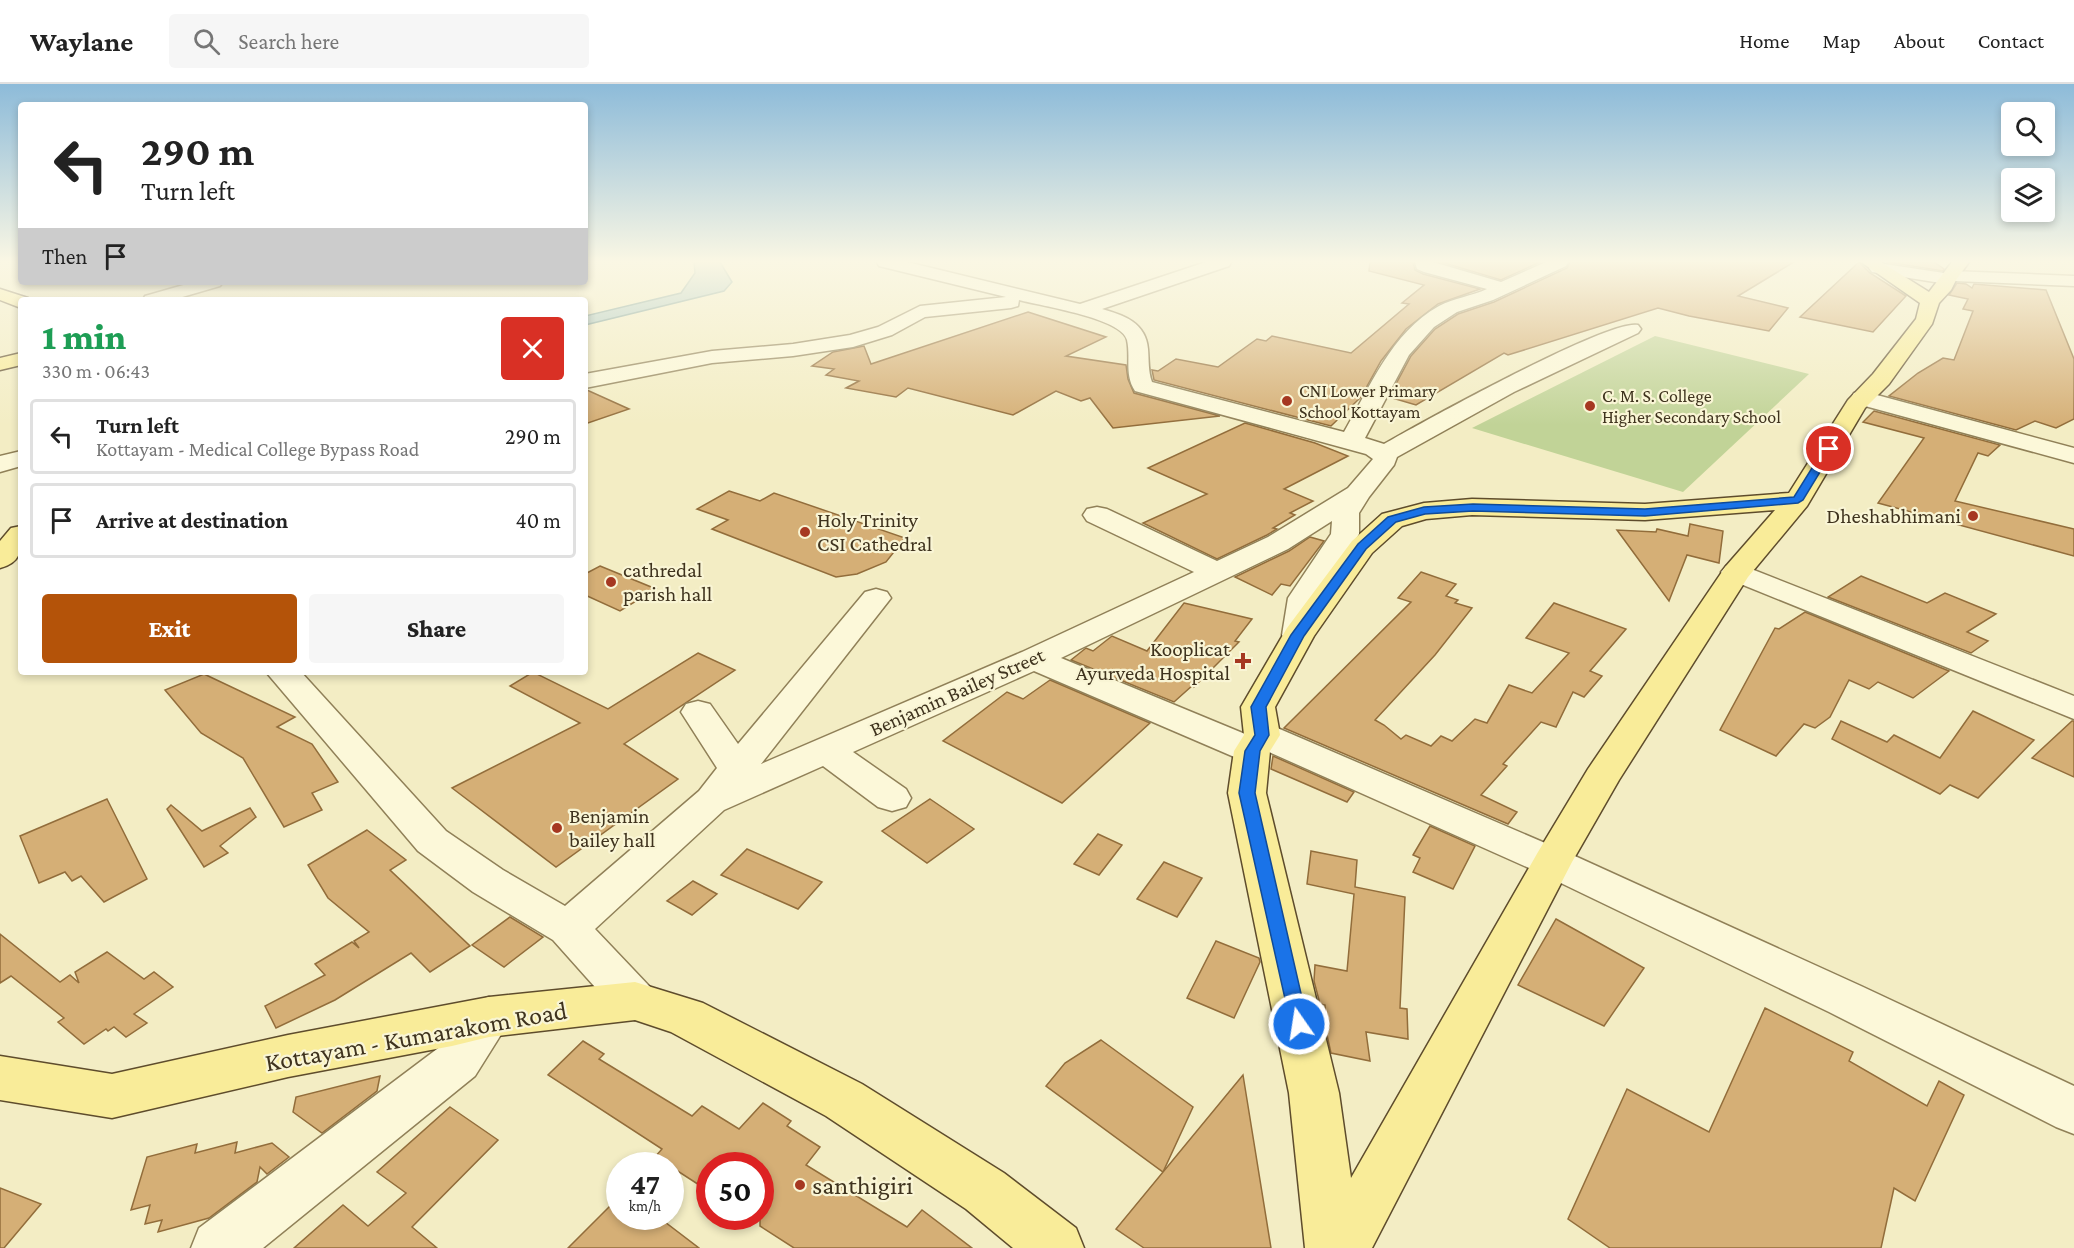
<!DOCTYPE html>
<html lang="en">
<head>
<meta charset="utf-8">
<style>
	:root { --surface:#fff; --page:#f6f6f6; --text:#222; --muted:#767676; --line:#e0e0e0; --accent:#b45309 }
	body { margin:0; font-family:"Crimson Pro",serif; background:var(--page); color:var(--text); height:100vh; display:flex; flex-direction:column; font-size:22px; white-space:nowrap }
	* { box-sizing:border-box; margin:0 }
	p { font-size:20px; color:var(--muted) }
	.icon { flex:none; width:33px; height:33px; fill:none; stroke:currentColor; stroke-width:2; stroke-linecap:round; stroke-linejoin:round }
	.map { position:relative; flex:1; overflow:hidden }
	.panel { position:absolute; left:18px; top:213px; width:570px; height:378px; display:flex; flex-direction:column; background:var(--surface); border-radius:6px; box-shadow:0 3px 9px #0003 }
	.panel>* { flex:none }
	.banner { position:absolute; left:18px; top:18px; width:570px; height:183px; border-radius:6px; box-shadow:0 3px 9px #0003; background:#fff; color:var(--text); overflow:hidden }
	.controls { position:absolute; left:2001px; top:18px; display:grid; gap:12px }
	.controls a { display:grid; place-items:center; width:54px; height:54px; border-radius:6px; background:var(--surface); box-shadow:0 3px 9px #0003; font-size:30px }
	.speed { position:absolute; left:606px; top:1068px; display:flex; gap:12px; font-size:30px; font-weight:700; text-align:center }
	.speed>* { display:grid; place-content:center; width:78px; height:78px; border-radius:50%; background:var(--surface); box-shadow:0 3px 9px #0003; line-height:1 }
	.speed small { font-size:15px; font-weight:400 }
	.speed .limit { border:9px solid #d22; background:#fff; color:#111 }
	.pin { position:absolute; display:grid; place-items:center; width:51px; height:51px; color:#fff; margin:-26px; border:3px solid #fff; border-radius:50%; box-shadow:0 2px 6px #0007 }
	.me { position:absolute; width:66px; margin:-33px; rotate:347deg; stroke-linejoin:round; filter:drop-shadow(0 0 4px #0008) }
	.turn { display:flex; align-items:center; gap:21px; height:126px; padding:0 24px; font-size:27px }
	.turn .icon { width:78px; height:78px; stroke-width:2.5 }
	.turn b { display:block; font-size:42px; line-height:51px }
	.then { display:flex; align-items:center; height:57px; padding:0 24px; background:#0003; gap:12px; font-size:22px }
	.round { display:grid; place-items:center; flex:none; width:63px; height:63px; border-radius:6px; background:var(--page) }
	.overview { display:flex; align-items:center; justify-content:space-between; height:102px; padding:0 24px }
	h1 { font-size:36px; font-weight:800; line-height:45px; color:#1e9e55 }
	.action { display:flex; gap:12px; margin-top:auto; padding:12px 24px }
	.action a { flex:1; height:69px; border-radius:6px; background:var(--accent); color:#fff; font-size:24px; font-weight:800; line-height:69px; text-align:center }
	.action a+a { background:var(--page); color:var(--text) }
	ul { padding:0; list-style:none }
	li { display:flex; align-items:center; gap:18px; height:75px; margin:0 12px 9px; padding:0 12px; border:3px solid var(--line); border-radius:6px }
	li div { flex:1 }
	li b { display:block; font-size:22px }
	li em { font-style:normal }
	header { display:flex; align-items:center; gap:36px; box-sizing:border-box; height:84px; padding:0 30px; background:var(--surface); border-bottom:2px solid var(--line) }
	header strong { font-size:28px }
	nav { display:flex; gap:33px; margin-inline-start:auto; font-size:21px }
	.search { width:420px; height:54px; background:var(--page); display:flex; align-items:center; gap:15px; box-sizing:border-box; padding:0 21px; border-radius:6px; color:var(--muted); font-size:22px }
	.map>svg:first-child { display:block }
	.green { fill:#c1d397 }
	.water { fill:#a6c6c2; stroke:#6c9592; stroke-width:1.5 }
	.building { fill:#d5af76; stroke:#926d3b; stroke-width:1.5 }
	.lines { fill:none; stroke-linecap:round; stroke-linejoin:round }
	.minor-casing { stroke:#908058; stroke-width:3 }
	.major-casing { stroke:#5e4c2c; stroke-width:3 }
	.minor { fill:#fcf8d9; fill-rule:evenodd }
	.major { fill:#f9ec99; fill-rule:evenodd }
	.route { fill:#1a73e8; stroke:#114b97; stroke-width:1.5 }
	.poi-dot { fill:#a63821; stroke:#f9f5d5; stroke-width:2 }
	.labels { text-anchor:middle; stroke-width:4.5; stroke-linejoin:round; paint-order:stroke }
	.far-poi-label { font-size:18px; fill:#3f331e; stroke:#f9f5d5; text-anchor:start }
	.poi-label { font-size:21px; fill:#3f331e; stroke:#f9f5d5; text-anchor:start }
	.street-label { font-size:21px; fill:#3f331e; stroke:#f9f5d5 }
	.near-street-label { font-size:26px; fill:#3f331e; stroke:#f9f5d5 }
	.near-poi-label { font-size:26px; fill:#3f331e; stroke:#f9f5d5; text-anchor:start }
</style>
</head>
<body>
<header>
<strong>Waylane</strong>
<div class="search"><svg class="icon" aria-label="search" viewBox="0 0 24 24"><circle cx="10" cy="10" r="6"/><path d="M15 15l6 6"/></svg>Search here</div>
<nav><a>Home</a><a>Map</a><a>About</a><a>Contact</a></nav>
</header>
<div class="map">
<svg width="2074" height="1164" viewBox="0 0 2074 1164">
	<rect width="100%" height="100%" fill="#f3edc4"/>
	<path class="green" d="M1655,252L1809,290L1683,408L1472,344Z"/>
	<path class="water" d="M694,178H720L732,198L724,207L585,241V232L681,209L695,189Z"/>
	<g class="building">
		<path d="M1370,178H1413L1415,186L1423,190L1480,205L1438,220L1406,245L1381,277L1361,313L1331,342L1154,296L1152,286L1158,287L1176,275L1218,283L1257,255L1266,257L1272,252L1351,269L1409,220L1402,219L1424,201L1369,187Z"/>
		<path d="M1441,178H1540L1501,196Z"/>
		<path d="M1570,178H1794L1738,212L1788,224L1769,247L1689,232L1658,224L1508,271L1504,269L1416,321L1389,313L1411,272L1435,245L1458,230L1494,218L1567,184Z"/>
		<path d="M1859,178L1870,189L1906,212L1873,248L1800,233Z"/>
		<path d="M1887,178H1934L1944,185L1943,187Z"/>
		<path d="M1957,199L1966,200L1972,204L1974,200L2046,206L2074,275V335L2056,344L2035,337L2016,346L1889,312L1918,289L1943,274L1954,276L1973,227L1963,225L1968,215L1949,211Z"/>
		<path d="M1028,228L1106,253L1066,272L1126,281L1128,295L1134,309L1220,332L1113,344L1090,314L1081,317L1056,307L1013,331L908,304L896,313L846,304L859,297L826,291L834,285L812,282L833,268L864,262L871,280Z"/>
		<path d="M585,306H587L629,325L585,340Z"/>
		<path d="M1874,327L2000,361L1988,372L1978,369L1955,417L2074,445V472L1878,419L1924,354L1863,338Z"/>
		<path d="M1245,339L1315,359L1348,372L1284,405L1313,417L1290,429L1295,431L1273,444L1277,445L1267,451L1217,475L1143,439L1207,410L1148,384Z"/>
		<path d="M729,407L760,417L774,409L905,454L886,478L857,490L836,493L712,445L728,436L697,425Z"/>
		<path d="M1690,440L1723,447L1719,479L1687,471L1669,517L1617,446L1656,448L1657,445L1688,452Z"/>
		<path d="M1310,453L1324,457L1290,502L1281,500L1272,511L1235,493L1289,467Z"/>
		<path d="M600,482L656,505L620,527L585,511V490Z"/>
		<path d="M1421,488L1456,500L1446,512L1458,516L1455,519L1472,524L1435,571L1375,636L1384,641L1401,655L1406,651L1431,662L1441,652L1452,657L1475,635L1487,639L1509,601L1532,609L1569,569L1526,554L1554,519L1626,545L1590,587L1602,592L1584,613L1573,608L1556,643L1541,638L1503,680L1507,682L1481,711L1517,728L1508,740L1284,644L1411,518L1398,514Z"/>
		<path d="M1861,492L1927,519L1945,509L1996,530L1967,548L1988,557L1971,569L1828,513Z"/>
		<path d="M1184,519L1252,535L1235,557L1239,558L1194,603L1193,601L1174,618L1071,576L1086,564L1093,567L1112,552L1147,567Z"/>
		<path d="M1805,528L1949,587L1913,614L1878,598L1869,605L1849,596L1830,633L1815,644L1804,640L1776,672L1720,646L1775,544L1779,545Z"/>
		<path d="M698,569L735,586L624,660L678,695L556,783L452,704L580,639L510,602L533,588L608,625Z"/>
		<path d="M204,590L295,633L277,643L312,660L338,698L312,709L322,726L284,743L243,674L201,649L165,606Z"/>
		<path d="M1050,596L1150,639L1062,719L943,657L1007,608L1023,615Z"/>
		<path d="M1973,627L2034,656L1978,714L1950,701L1940,710L1832,655L1841,637L1887,658L1894,651L1940,674Z"/>
		<path d="M2072,637H2074V693L2032,674Z"/>
		<path d="M1273,672L1354,708L1347,718L1271,685Z"/>
		<path d="M107,715L147,795L104,818L81,792L72,797L65,788L39,799L20,752Z"/>
		<path d="M930,715L974,745L927,779L882,747Z"/>
		<path d="M171,721L202,747L250,724L256,733L220,762L228,769L204,783L167,725Z"/>
		<path d="M1430,742L1475,762L1453,805L1413,788L1420,774L1413,771Z"/>
		<path d="M367,746L406,776L390,786L470,862L430,888L411,869L335,916L276,944L265,922L325,891L315,880L352,858L359,864L354,857L369,848L328,814L308,781Z"/>
		<path d="M1098,750L1122,761L1099,791L1074,780Z"/>
		<path d="M747,765L822,798L798,825L721,791Z"/>
		<path d="M1311,767L1357,776L1355,803L1405,813L1400,924L1407,925L1408,955L1366,948L1370,977L1331,969L1325,942V921L1320,920L1314,897L1315,881L1347,887L1354,810L1307,800Z"/>
		<path d="M1164,778L1202,794L1177,833L1137,815Z"/>
		<path d="M693,797L717,810L692,831L667,817Z"/>
		<path d="M510,833L543,853L504,883L472,861Z"/>
		<path d="M1556,835L1644,884L1604,942L1518,901Z"/>
		<path d="M0,850L60,898L70,891L79,899L75,888L107,868L144,895L154,888L173,903L134,930L147,939L126,953L114,943L108,947L106,945L84,960L58,938L64,934L11,892L0,899Z"/>
		<path d="M1216,857L1259,874L1260,878L1234,934L1187,914Z"/>
		<path d="M1765,924L1853,968L1849,977L1927,1022L1939,997L1964,1011L1915,1117L1894,1104L1881,1164H1610L1568,1135L1627,1005L1709,1048Z"/>
		<path d="M1101,956L1193,1023L1163,1088L1046,1002L1065,979Z"/>
		<path d="M583,957L604,970L599,975L692,1032L702,1022L739,1045L763,1019L791,1037L787,1042L820,1063L806,1081L907,1143L922,1126L972,1164H794L760,1142V1082H710V1108L670,1082H647L662,1065L548,991Z"/>
		<path d="M1243,991L1271,1164H1144L1116,1145Z"/>
		<path d="M380,992L377,1007L322,1049L293,1028L296,1013Z"/>
		<path d="M450,1023L498,1056L412,1143L437,1164H294L343,1121L368,1142L406,1109L377,1088Z"/>
		<path d="M237,1058L235,1069L272,1059L289,1073L267,1090L260,1083L257,1098L209,1134L158,1148L162,1136L145,1140L150,1121L131,1126L147,1073L197,1060L195,1069Z"/>
		<path d="M0,1104L41,1120L4,1164H0Z"/>
		<path d="M620,1112V1132H657L699,1164H568Z"/>
	</g>
	<g class="lines">
		<g class="minor-casing">
			<g id="minor">
				<path d="M877,178H907L1080,220L1206,178H1231L1229,182L1102,225C1124,231 1146,239 1148,265C1149,276 1148,287 1152,298L1344,348C1370,303 1391,249 1439,222C1454,214 1472,212 1487,205L1424,188L1417,185L1415,178H1433L1501,198L1546,178H1568L1566,182L1493,216L1457,228L1434,243L1409,271L1365,354L1384,360C1419,340 1610,234 1638,241L1641,245L1638,249L1514,308L1397,373L1394,381L1369,413L1359,429V450L1318,514L1314,551L1309,558L1298,561L1287,558L1282,551L1288,514L1331,450L1332,437L1288,465L1061,574L1245,650L1249,643L1262,640L1275,643L1566,768L1861,902L2074,1002V1050L2056,1043L1829,928L1538,788L1269,668L1265,675L1252,679L1239,675L1034,587L853,668L906,705L911,714L906,723L892,727L878,723L823,682L724,726L595,845L651,904L658,917L651,930L635,936L619,930L553,856L473,808L418,767L266,588H301L446,747L503,786L565,822L699,707L717,684L681,628L686,620L698,617L710,620L738,660L865,508L876,505L887,508L891,514L761,680L1022,568L1194,488L1087,437L1083,431L1087,425L1097,423L1107,425L1217,477L1268,453L1348,404L1373,375L1366,370L1135,307C1124,290 1131,274 1127,256C1122,234 1041,222 1019,216L1018,222L1011,224L925,233L892,251L853,263L793,272L712,279L585,304V290L712,267L793,260L850,251L878,243L920,222L1006,213L879,182Z"/>
				<path d="M1878,179L1944,189L1951,187L2074,192V202L1954,197L1947,200L1872,188L1869,184L1872,180Z"/>
				<path d="M194,198H223L220,202L172,216H143L145,212Z"/>
				<path d="M1862,307L2074,364V379L1854,319L1851,314L1854,309Z"/>
				<path d="M21,367V382L0,388V372Z"/>
				<path d="M1736,479L2074,612V635L1726,494L1721,488L1726,482Z"/>
				<path d="M489,913L506,919L512,933L475,992L263,1164H191L199,1144L441,962L472,919Z"/>
			</g>
		</g>
		<g class="major-casing">
			<g id="major">
				<path d="M1861,178H1881L1929,208L1952,178H1969L1956,196L1951,206L1939,219L1932,240L1889,300L1865,324L1807,422L1748,493L1619,696L1572,778L1372,1164H1305L1289,1009L1228,709L1234,667L1244,651L1241,623L1287,544L1352,457L1382,430L1424,419L1472,415L1645,420L1789,409L1848,316L1873,290L1916,235L1920,219ZM1775,426L1726,482L1588,685L1538,768L1351,1094L1339,1009L1266,709L1270,667L1280,651L1275,623L1314,552L1372,469L1402,442L1426,435L1472,431L1645,436Z"/>
				<path d="M0,205L28,214L29,216H21V224L0,216Z"/>
				<path d="M21,269V281L0,286V274Z"/>
				<path d="M21,442C21,462 24,478 0,484V457L11,444Z"/>
				<path d="M635,898L703,919L862,1000L1004,1089L1076,1144L1084,1164H1013L966,1125L826,1032L671,948L635,936L489,953L452,962L288,993L112,1034L0,1016V972L112,990L288,951L489,913Z"/>
			</g>
		</g>
		<use href="#minor" class="minor"/>
		<use href="#major" class="major"/>
	</g>
	<linearGradient id="sky" x2="0" y2="1"><stop stop-color="#8dbbd9"/><stop offset="0.52" stop-color="#faf7e4"/><stop offset="1" stop-color="#faf7e4" stop-opacity="0"/></linearGradient>
	<rect width="2074" height="341" fill="url(#sky)"/>
	<path class="route" d="M1825,363L1834,365L1803,416L1798,419L1645,432L1473,427L1425,430L1396,438L1366,465L1304,552L1266,623L1269,651L1260,667L1255,709L1308,940L1305,946L1299,948L1292,946L1239,709L1245,667L1255,651L1251,623L1291,551L1358,460L1388,433L1424,423L1473,420L1645,425L1794,413Z"/>
	<g class="poi-dot">
		<circle cx="1287" cy="317" r="6"/>
		<circle cx="1590" cy="322" r="6"/>
		<circle cx="1973" cy="432" r="6"/>
		<circle cx="805" cy="448" r="6"/>
		<circle cx="611" cy="498" r="6"/>
		<path d="M1240 568h6v6h6v6h-6v6h-6v-6h-6v-6h6z"/>
		<circle cx="557" cy="744" r="6"/>
		<circle cx="800" cy="1101" r="6"/>
	</g>
	<g class="labels">
		<g class="far-poi-label">
			<text x="1299" y="313">CNI Lower Primary<tspan x="1299" dy="21">School Kottayam</tspan></text>
			<text x="1602" y="318">C. M. S. College<tspan x="1602" dy="21">Higher Secondary School</tspan></text>
		</g>
		<g class="poi-label">
			<text x="1961" y="439" text-anchor="end">Dheshabhimani</text>
			<text x="817" y="443">Holy Trinity<tspan x="817" dy="24">CSI Cathedral</tspan></text>
			<text x="623" y="493">cathredal<tspan x="623" dy="24">parish hall</tspan></text>
			<text x="1230" y="572" text-anchor="end">Kooplicat<tspan x="1230" dy="24">Ayurveda Hospital</tspan></text>
			<text x="569" y="739">Benjamin<tspan x="569" dy="24">bailey hall</tspan></text>
		</g>
		<g class="street-label">
			<text transform="translate(957 608) rotate(-24)" y="7">Benjamin Bailey Street</text>
		</g>
		<g class="near-street-label">
			<text transform="translate(416 952) rotate(-10)" y="9">Kottayam - Kumarakom Road</text>
		</g>
		<g class="near-poi-label">
			<text x="812" y="1110">santhigiri</text>
		</g>
	</g>
</svg>
<div class="controls">
<a><svg class="icon" aria-label="search" viewBox="0 0 24 24"><circle cx="10" cy="10" r="6"/><path d="M15 15l6 6"/></svg></a>
<a><svg class="icon" aria-label="layers" viewBox="0 0 24 24"><path d="M12 4l9 5-9 5-9-5zM3 14l9 5 9-5"/></svg></a>
</div>
<div class="speed"><div>47<small>km/h</small></div><div class="limit">50</div></div>
<div class="pin" style="left:1829px;top:365px;background:#d93025"><svg class="icon" aria-label="arrive" viewBox="0 0 24 24"><path d="M6 21V4h12l-3 4 3 4H6"/></svg></div>
<svg class="me" style="left:1299px;top:940px" viewBox="-20 -20 40 40"><circle r="17" fill="#1a73e8" stroke="#fff" stroke-width="3"/><path d="M0-11L8 9 0 5-8 9z" fill="#fff"/></svg>
<div class="banner">
<div class="turn"><svg class="icon" aria-label="left" viewBox="0 0 24 24"><path d="M17 20v-9H6M10 6l-5 5 5 5"/></svg><div><b>290 m</b>Turn left</div></div>
<div class="then">Then<svg class="icon" aria-label="arrive" viewBox="0 0 24 24"><path d="M6 21V4h12l-3 4 3 4H6"/></svg></div>
</div>
<section class="panel">
<div class="overview"><div><h1>1 min</h1><p>330 m · 06:43</p></div><a class="round" style="background:#d93025;color:#fff"><svg class="icon" aria-label="close" viewBox="0 0 24 24"><path d="M6 6l12 12M18 6L6 18"/></svg></a></div>
<ul>
<li><svg class="icon" aria-label="left" viewBox="0 0 24 24"><path d="M17 20v-9H6M10 6l-5 5 5 5"/></svg><div><b>Turn left</b><p>Kottayam - Medical College Bypass Road</p></div><em>290 m</em></li>
<li><svg class="icon" aria-label="arrive" viewBox="0 0 24 24"><path d="M6 21V4h12l-3 4 3 4H6"/></svg><div><b>Arrive at destination</b></div><em>40 m</em></li>
</ul>
<div class="action"><a>Exit</a><a>Share</a></div>
</section>
</div>
</body>
</html>
